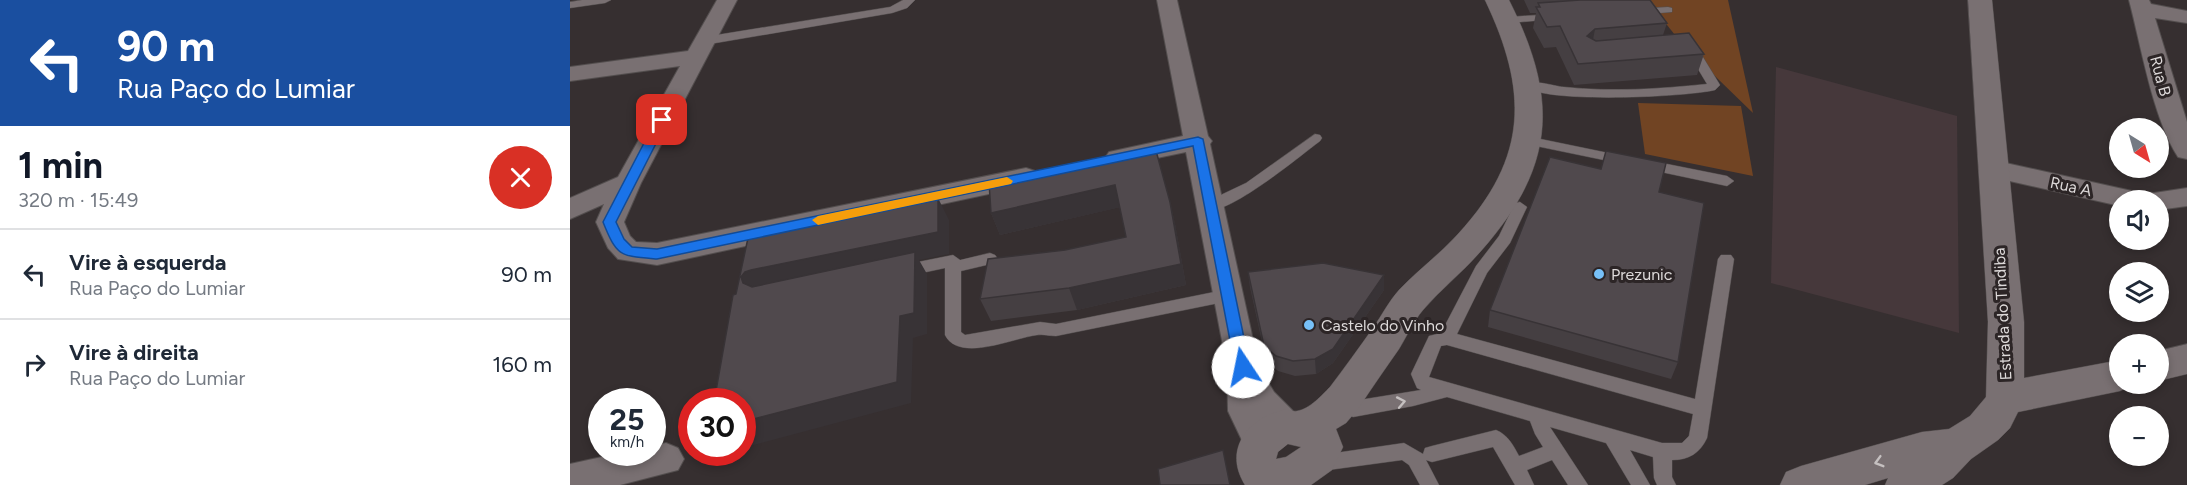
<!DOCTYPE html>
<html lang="pt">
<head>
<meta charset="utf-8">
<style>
	:root { --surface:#fff; --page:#f6f6f7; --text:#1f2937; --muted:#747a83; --line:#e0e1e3; --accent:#111827 }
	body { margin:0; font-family:Figtree,sans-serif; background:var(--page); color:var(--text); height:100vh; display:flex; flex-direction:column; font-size:22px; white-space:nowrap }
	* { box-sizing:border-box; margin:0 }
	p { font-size:20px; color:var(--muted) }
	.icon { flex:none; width:33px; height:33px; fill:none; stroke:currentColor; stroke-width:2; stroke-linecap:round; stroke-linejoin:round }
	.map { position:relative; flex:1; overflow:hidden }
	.panel { display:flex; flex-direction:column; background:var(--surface); width:570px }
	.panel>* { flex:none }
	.guide { background:#1a4fa0; color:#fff; overflow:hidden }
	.needle { width:39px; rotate:143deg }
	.buttons { position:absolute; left:1539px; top:118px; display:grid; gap:12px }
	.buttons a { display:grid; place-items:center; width:60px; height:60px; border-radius:50%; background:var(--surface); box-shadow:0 3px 9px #0003; font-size:30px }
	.speed { position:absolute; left:18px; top:388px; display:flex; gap:12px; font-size:30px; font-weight:700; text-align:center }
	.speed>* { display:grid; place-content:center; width:78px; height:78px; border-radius:50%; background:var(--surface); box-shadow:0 3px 9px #0003; line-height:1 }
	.speed small { font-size:15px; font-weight:400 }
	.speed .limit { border:9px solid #d22; background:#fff; color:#111 }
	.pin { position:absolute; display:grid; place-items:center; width:51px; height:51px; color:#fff; margin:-26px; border-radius:12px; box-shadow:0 3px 9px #0006 }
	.me { position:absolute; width:66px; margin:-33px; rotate:349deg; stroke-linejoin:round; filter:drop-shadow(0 0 4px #0008) }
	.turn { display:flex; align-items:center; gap:21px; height:126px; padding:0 18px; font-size:27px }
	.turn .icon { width:78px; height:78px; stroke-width:2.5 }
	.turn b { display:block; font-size:42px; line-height:51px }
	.round { display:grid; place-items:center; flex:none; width:63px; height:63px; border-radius:32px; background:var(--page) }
	.summary { display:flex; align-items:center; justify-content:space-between; height:102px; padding:0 18px }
	h1 { font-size:36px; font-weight:700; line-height:45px; color:var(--accent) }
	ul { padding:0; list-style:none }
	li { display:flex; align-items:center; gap:18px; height:90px; padding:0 18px; border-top:2px solid var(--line) }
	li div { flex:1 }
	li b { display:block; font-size:22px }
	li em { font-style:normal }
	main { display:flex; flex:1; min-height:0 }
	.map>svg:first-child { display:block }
	.built { fill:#46383b }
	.green { fill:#714423 }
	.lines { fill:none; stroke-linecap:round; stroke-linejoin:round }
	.lane-casing { stroke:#534e4e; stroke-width:1 }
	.street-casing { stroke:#534e4e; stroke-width:2 }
	.secondary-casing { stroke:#534e4e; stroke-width:1 }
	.lane { fill:#797072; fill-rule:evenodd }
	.street { fill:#797072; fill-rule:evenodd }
	.secondary { fill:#797072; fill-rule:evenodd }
	.wall { fill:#453f42 }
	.shaded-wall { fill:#383336 }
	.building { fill:#50494d; stroke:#383336; stroke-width:1.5 }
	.oneway { stroke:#c5c0c0 }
	.route { fill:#1a73e8; stroke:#114b97; stroke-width:1.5 }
	.slow { fill:#f59e0b }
	.poi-dot { fill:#77c0f7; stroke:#2c2526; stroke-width:2 }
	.labels { text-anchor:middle; stroke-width:6; stroke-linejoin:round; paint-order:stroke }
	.street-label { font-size:16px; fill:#dedada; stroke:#2c2526 }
	.poi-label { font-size:16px; fill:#dedada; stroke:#2c2526; text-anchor:start }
</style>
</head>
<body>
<main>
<section class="panel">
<div class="guide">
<div class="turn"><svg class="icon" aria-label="left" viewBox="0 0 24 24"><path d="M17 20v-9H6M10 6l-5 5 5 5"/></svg><div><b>90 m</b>Rua Paço do Lumiar</div></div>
</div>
<div class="summary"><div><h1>1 min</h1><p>320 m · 15:49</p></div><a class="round" style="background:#d93025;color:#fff"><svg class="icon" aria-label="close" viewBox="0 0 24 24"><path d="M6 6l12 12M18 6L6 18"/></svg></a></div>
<ul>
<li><svg class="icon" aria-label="left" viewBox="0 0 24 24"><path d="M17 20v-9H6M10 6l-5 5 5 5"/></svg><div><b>Vire à esquerda</b><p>Rua Paço do Lumiar</p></div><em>90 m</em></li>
<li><svg class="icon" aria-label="right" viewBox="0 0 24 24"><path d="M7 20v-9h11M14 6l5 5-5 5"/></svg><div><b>Vire à direita</b><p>Rua Paço do Lumiar</p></div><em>160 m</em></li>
</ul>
</section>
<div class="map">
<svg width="1617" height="485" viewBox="0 0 1617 485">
	<rect width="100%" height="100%" fill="#362f30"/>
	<path class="built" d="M1206,67L1387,116L1389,333L1201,283Z"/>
	<g class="green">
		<path d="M1077,0H1158L1183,113L1113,45Z"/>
		<path d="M1068,103L1171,106L1183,176L1075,154Z"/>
	</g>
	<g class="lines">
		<g class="lane-casing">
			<g id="lane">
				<path d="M12,0H41L35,3L0,8V2Z"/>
				<path d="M333,0H345L337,8L322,13L134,45L128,41L134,37L320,7Z"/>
				<path d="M1098,7L1102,8V12L1067,15L1061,12L1067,9Z"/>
				<path d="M983,14L987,15V19L939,23L933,20L939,17Z"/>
				<path d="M1119,45L1128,49L1150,85L1145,90C1116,97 973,104 954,86C962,78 982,86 994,87C1044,92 1087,89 1137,84L1119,54L1113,49Z"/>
				<path d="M745,134L750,135L752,138L750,141C730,156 658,216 636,210L634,206L636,202L676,183Z"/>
				<path d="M956,136L1053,156L1060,160L1053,164L951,143L949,140Z"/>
				<path d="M1077,160L1157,176L1164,181L1157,186L1072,168L1070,165Z"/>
				<path d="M950,202L957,207L940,243L917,273L887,334L1125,399L1148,259L1151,255H1161L1164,259L1137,438C1130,453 1119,460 1102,460V477L1106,485H1087L1084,478L1083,457L1060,450L1080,485H1061L1036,443L980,427L1018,485H998L982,460L957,470L964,485H945L923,447L862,462L856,460L869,485H850L839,465L832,460L751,471L744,469L742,463L744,457L751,455L834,443L853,454L855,448L862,446L926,430C938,435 943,445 949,456L973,447L965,434L960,421L877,397L843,406L783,417L777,414L774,409L777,404L783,401L851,390L847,388L841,374L859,336L871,333L906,266L929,236L945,203ZM877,345L1123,414L1119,436L1112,443H1092L859,377L871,346Z"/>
				<path d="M420,253L425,255L428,259L425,263L391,271V332L395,335L470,322L486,324L659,289L665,291L667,295L665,299L659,301L486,336C480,336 473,334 467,335C443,338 389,363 375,335V268L333,277L328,275L325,271L328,267L333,265L383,255L390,260Z"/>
			</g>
		</g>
		<g class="street-casing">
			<g id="street">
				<path d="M147,0H167L71,183L54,222L60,236L66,242L87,243L456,168L465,171L469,177L465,183L456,186L87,265L48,259L38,248L26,222L34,204L0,219V198L48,177L110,66L0,81V67L118,51Z"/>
				<path d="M587,0H607L638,136L642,141L640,144L689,367L704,392L728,416L733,426L728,436L716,441L705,437L707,442L702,453L690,457L678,453L658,411L657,367L616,152L548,166L539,164L535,158L539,152L613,136Z"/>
				<path d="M1559,0H1579L1581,4L1617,11V23L1585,18L1617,122V159L1608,157C1583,119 1571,45 1559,0Z"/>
				<path d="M1422,160L1562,191L1584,193L1617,188V206L1588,210V201H1550V206L1413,175L1409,169L1413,163Z"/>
				<path d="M96,443L108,448L114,459L108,470L50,485H0V464L50,453H82V446Z"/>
			</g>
		</g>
		<g class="secondary-casing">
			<g id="secondary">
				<path d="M915,0H939C989,99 986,166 911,251C893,272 871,289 853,310C843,322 837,336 829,349C815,369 801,389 788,409L776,423L766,429L773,447L762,470L741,485H675C653,450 677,419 713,410C718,409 722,412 727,411C740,409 752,395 760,387C775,367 789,348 803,328C812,315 819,301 829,290C848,270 870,254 888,234C959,157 958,90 915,0ZM718,444L731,447L716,457L706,459L708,452Z"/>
				<path d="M1398,0H1422L1454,322V378L1550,360V384H1564L1550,391L1448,412L1440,428L1428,440L1401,459L1383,478L1372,485H1315L1318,478L1295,485H1210L1216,472L1231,466L1352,432L1379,429L1400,416L1416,397L1418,322Z"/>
				<path d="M1617,344V374L1588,381V351Z"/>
			</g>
		</g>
		<use href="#lane" class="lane"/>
		<use href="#street" class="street"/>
		<use href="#secondary" class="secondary"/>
	</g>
	<g class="wall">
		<path d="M954,0H1080L1097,23L1093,35L1134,54L1127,75L1004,85L986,47L974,48L963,28L966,13H960Z"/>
		<path d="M1089,192L1108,362L1101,379L918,327L920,310Z"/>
		<path d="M600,202L605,224L616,285L507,310L421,321L410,299L495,250L556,237L550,207L430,235L421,213Z"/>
		<path d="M678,272L814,290L763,363L746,374L725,376L708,371L696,360L680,287Z"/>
	</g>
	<g class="shaded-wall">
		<path d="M1025,29L1021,50L1017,36Z"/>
		<path d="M545,185L551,207L430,235L421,213Z"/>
		<path d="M368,198L379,220V254L349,260L357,274V334L343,338L341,403L172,448V422L198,292L173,283L171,277L175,272Z"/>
		<path d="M600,202L605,224L616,285L507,310L499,288Z"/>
		<path d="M814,275V290L763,363L746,374L745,359Z"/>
	</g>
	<g class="building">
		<path d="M1010,0H1080L1097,23L1025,29L1017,36L1026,41L1119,33L1134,54L1008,64L990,26L977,27L966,7H970L968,3Z"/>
		<path d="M585,147L600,202L611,264L499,288L410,299L418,259L495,250L556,237L545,185L421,213L419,182Z"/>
		<path d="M1036,151L1096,163L1089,192L1134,203L1108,362L920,310L980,157L1031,169Z"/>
		<path d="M368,198V232L181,270L175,272L171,277L173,283L182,287L345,252L344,313L330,316L327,382L172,422V402H144L163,295L166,294L178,238Z"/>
		<path d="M753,263L814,275L763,349L745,359L723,361L706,356L694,346L678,272Z"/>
		<path d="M653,450L660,485H590L588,469Z"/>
	</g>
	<defs><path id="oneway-chevron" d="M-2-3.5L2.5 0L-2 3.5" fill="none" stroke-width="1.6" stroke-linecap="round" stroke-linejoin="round" transform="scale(1.5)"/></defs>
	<g class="oneway">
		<use href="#oneway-chevron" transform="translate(831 402) rotate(-11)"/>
		<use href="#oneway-chevron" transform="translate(1309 462) rotate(164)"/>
	</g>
	<path class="route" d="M92,116L98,120L46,222L54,239L62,247L87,249L628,137L633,139L680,367L678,371L673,373L667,371L665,367L623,146L87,259C50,256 47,257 33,222L86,120Z"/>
	<path class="slow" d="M437,177L443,181L441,184L248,225L242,220L248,216Z"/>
	<g class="poi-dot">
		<circle cx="1029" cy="274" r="6"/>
		<circle cx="739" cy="325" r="6"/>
	</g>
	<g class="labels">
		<g class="street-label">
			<text transform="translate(1591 76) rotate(75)" y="6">Rua B</text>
			<text transform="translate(1501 186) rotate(12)" y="6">Rua A</text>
			<text transform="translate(1432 314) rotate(-93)" y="6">Estrada do Tindiba</text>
		</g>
		<g class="poi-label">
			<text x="1041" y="280">Prezunic</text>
			<text x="751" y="331">Castelo do Vinho</text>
		</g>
	</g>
</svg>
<div class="buttons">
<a><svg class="needle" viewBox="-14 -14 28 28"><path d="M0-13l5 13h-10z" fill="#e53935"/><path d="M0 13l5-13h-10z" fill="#747a83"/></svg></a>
<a><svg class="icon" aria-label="sound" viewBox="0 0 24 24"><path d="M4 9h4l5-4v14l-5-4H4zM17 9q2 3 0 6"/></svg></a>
<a><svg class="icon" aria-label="layers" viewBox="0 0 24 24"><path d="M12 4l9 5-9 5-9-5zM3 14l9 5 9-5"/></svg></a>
<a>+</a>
<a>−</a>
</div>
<div class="speed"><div>25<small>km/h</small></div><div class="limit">30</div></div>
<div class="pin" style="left:92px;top:120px;background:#d93025"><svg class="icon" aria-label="arrive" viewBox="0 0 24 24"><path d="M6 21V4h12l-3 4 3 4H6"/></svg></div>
<svg class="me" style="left:673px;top:367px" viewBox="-20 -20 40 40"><circle r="19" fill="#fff"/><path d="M0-13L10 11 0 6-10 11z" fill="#1a73e8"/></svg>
</div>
</main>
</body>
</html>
